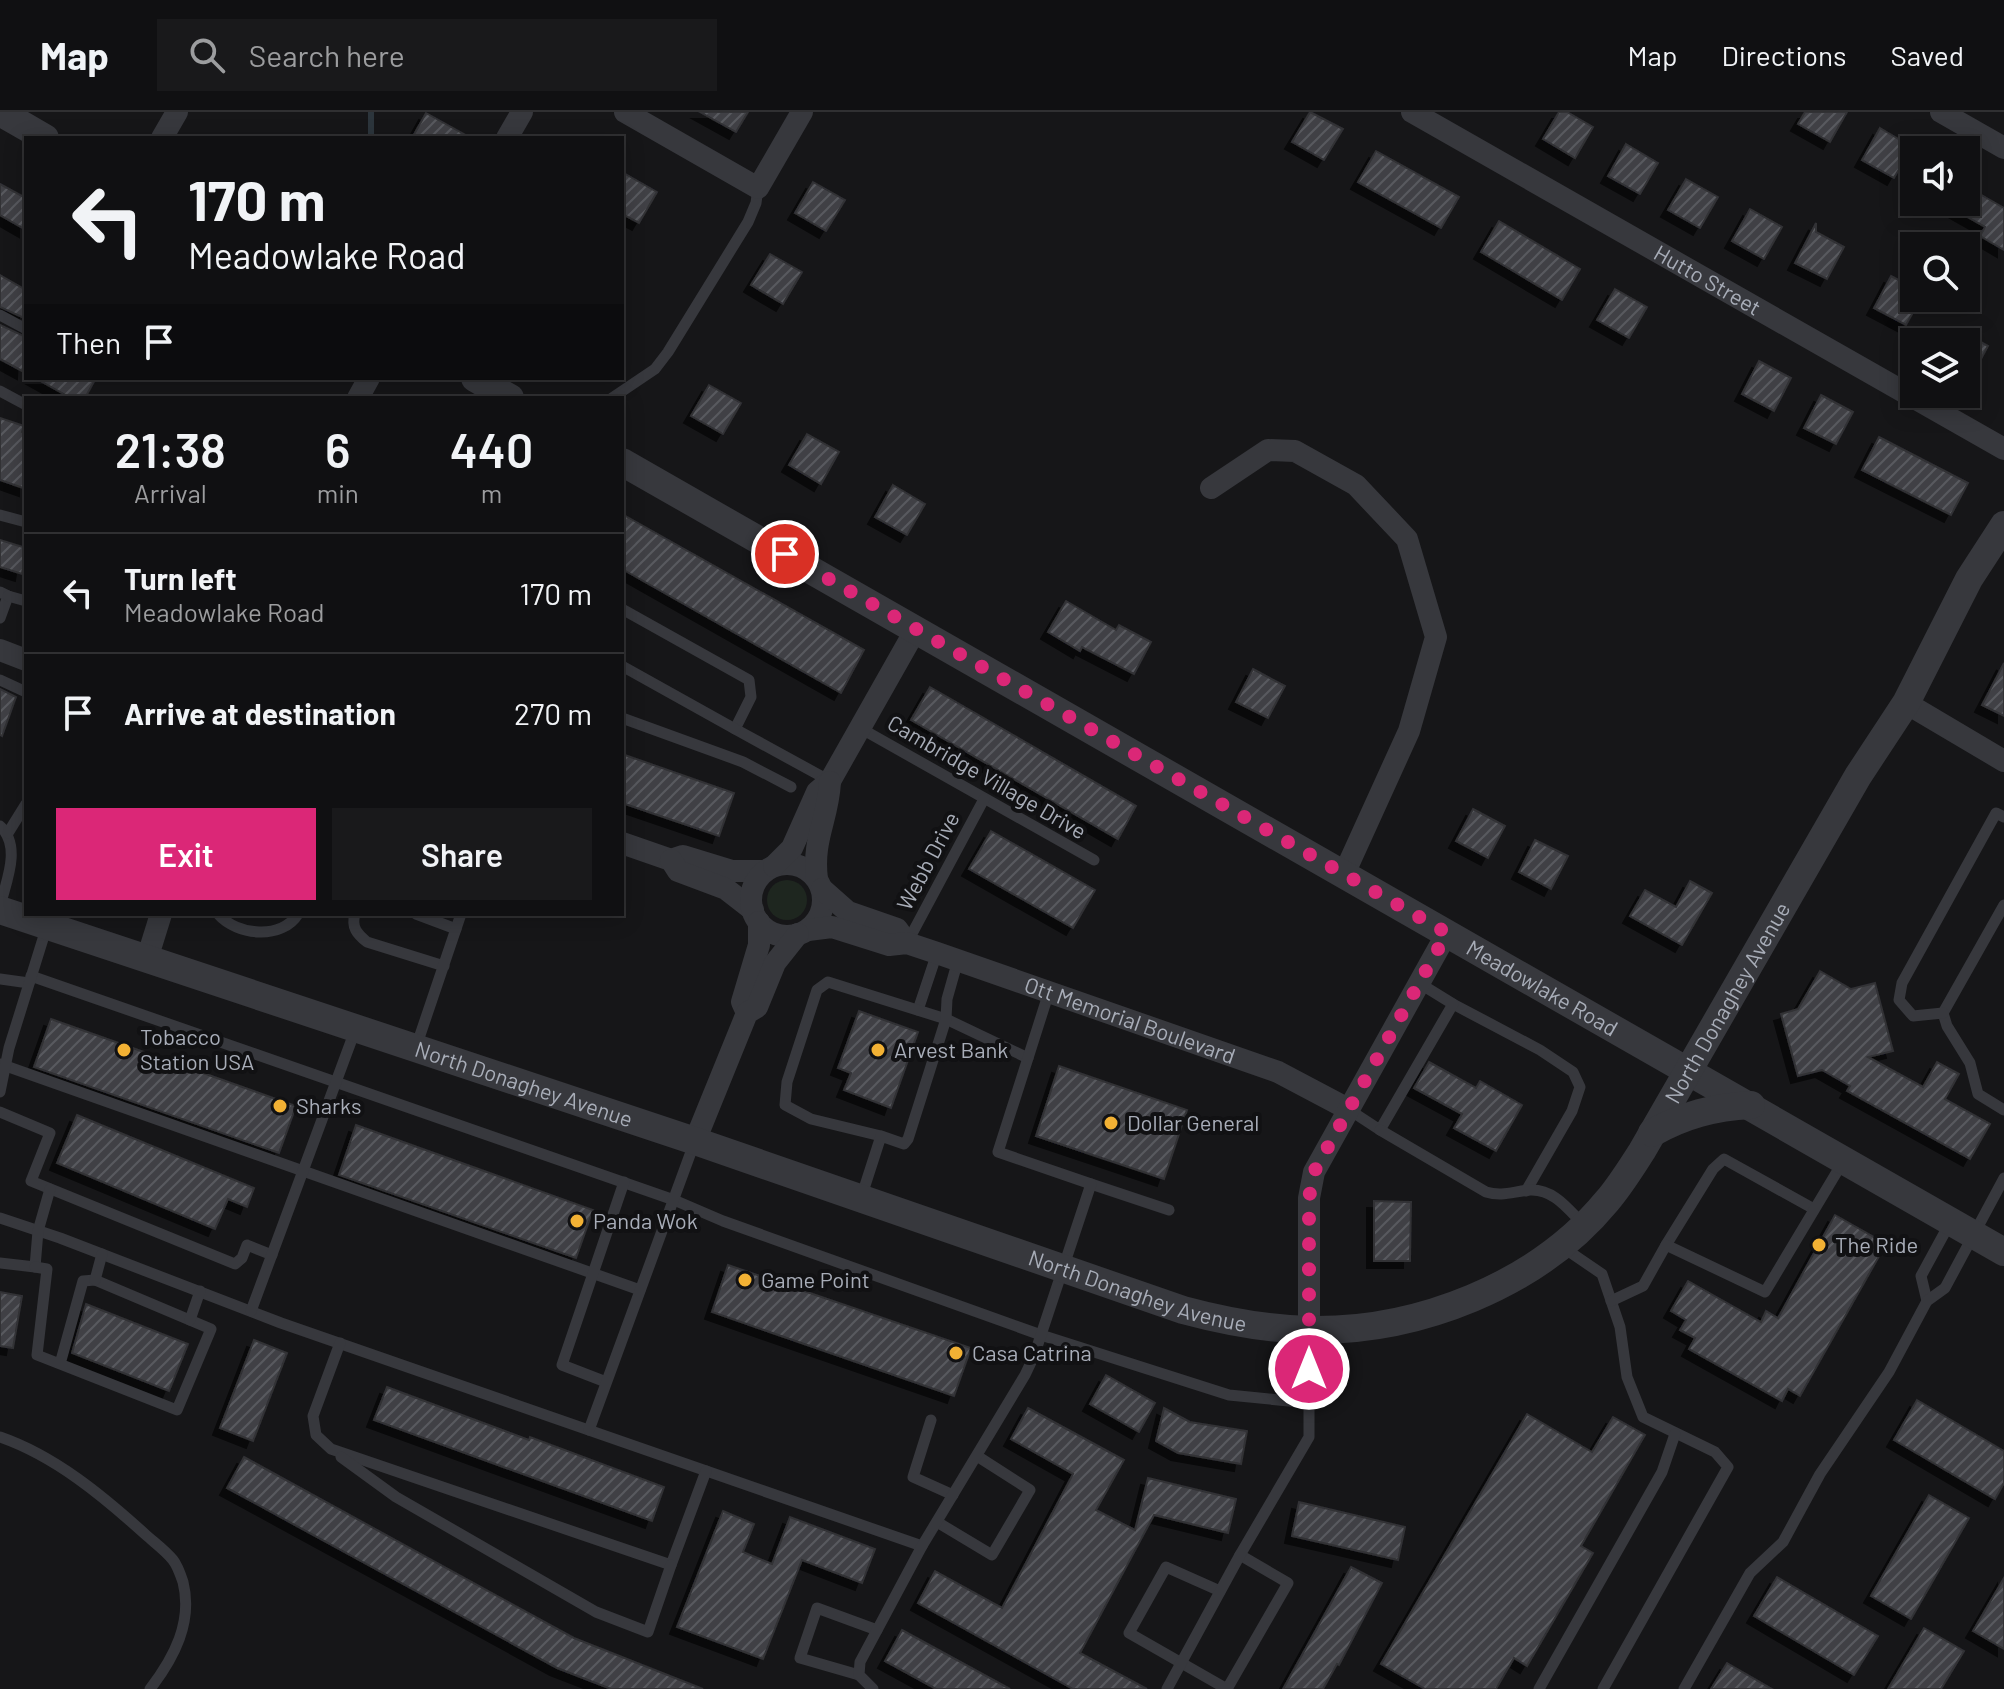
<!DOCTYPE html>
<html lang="en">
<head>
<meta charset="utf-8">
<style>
	:root { --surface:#101012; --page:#19191b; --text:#f1f3f6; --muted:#9c9d9f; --line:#303032; --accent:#db2777 }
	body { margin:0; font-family:Barlow,sans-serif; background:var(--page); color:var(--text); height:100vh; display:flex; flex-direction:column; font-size:30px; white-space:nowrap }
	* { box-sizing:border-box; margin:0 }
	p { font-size:26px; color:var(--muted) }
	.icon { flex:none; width:44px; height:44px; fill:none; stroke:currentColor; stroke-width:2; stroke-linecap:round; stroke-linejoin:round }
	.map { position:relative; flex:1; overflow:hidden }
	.drawer { position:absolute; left:24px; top:284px; width:600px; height:520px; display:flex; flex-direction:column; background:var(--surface); border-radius:0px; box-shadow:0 4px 20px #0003,0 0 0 2px var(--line) }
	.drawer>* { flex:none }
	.top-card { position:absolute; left:24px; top:24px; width:600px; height:244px; border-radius:0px; box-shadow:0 4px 20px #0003,0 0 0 2px var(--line); background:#101012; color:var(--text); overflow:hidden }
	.buttons { position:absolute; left:1900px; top:24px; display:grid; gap:16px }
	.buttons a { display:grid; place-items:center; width:80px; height:80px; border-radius:0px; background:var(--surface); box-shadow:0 4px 20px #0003,0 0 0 2px var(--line); font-size:40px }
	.pin { position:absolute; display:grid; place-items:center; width:68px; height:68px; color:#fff; margin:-34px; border:4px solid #fff; border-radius:50%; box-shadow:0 2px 8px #0007 }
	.me { position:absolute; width:88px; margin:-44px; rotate:0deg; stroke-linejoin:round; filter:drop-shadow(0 0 6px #0008) }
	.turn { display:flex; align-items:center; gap:28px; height:168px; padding:0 32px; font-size:36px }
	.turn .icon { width:104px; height:104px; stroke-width:2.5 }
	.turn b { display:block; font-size:56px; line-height:68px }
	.then { display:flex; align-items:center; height:76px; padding:0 32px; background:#0003; gap:16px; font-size:30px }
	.eta { display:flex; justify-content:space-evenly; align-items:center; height:136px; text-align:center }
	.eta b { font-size:48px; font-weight:600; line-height:56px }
	.action { display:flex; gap:16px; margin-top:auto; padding:16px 32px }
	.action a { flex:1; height:92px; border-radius:0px; background:var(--accent); color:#fff; font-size:32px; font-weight:600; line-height:92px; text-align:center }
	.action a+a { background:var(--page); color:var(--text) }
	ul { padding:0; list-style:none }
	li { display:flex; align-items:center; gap:24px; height:120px; padding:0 32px; border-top:2px solid var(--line) }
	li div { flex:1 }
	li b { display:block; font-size:30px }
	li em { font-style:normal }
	header { display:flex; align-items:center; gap:48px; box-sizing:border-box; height:112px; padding:0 40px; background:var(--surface); border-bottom:2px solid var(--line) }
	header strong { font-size:38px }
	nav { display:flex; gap:44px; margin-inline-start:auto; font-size:28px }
	.search { width:560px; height:72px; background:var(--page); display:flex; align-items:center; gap:20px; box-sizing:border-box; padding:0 28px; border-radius:0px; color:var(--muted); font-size:30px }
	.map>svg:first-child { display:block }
	.green { fill:#1e261f }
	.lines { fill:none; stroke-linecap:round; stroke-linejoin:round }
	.stream { stroke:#2c353c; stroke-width:6 }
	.building { fill:url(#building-hatch); stroke:#303034; stroke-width:2; filter:url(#shadow) }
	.service { stroke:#37383d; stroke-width:11 }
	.minor { stroke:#37383d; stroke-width:22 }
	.tertiary { stroke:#37383d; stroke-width:28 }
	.route { stroke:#db2777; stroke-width:14; stroke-dasharray:0 25.2 }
	.poi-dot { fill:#f2b134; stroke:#111113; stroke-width:3 }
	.labels { text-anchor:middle; stroke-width:8; stroke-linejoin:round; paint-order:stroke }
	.street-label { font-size:22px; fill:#a8adb8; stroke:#111113 }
	.poi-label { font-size:22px; fill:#a8adb8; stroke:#111113; text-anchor:start }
</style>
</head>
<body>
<header>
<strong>Map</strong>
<div class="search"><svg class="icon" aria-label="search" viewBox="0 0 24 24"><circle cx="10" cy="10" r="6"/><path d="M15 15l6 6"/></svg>Search here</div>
<nav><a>Map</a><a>Directions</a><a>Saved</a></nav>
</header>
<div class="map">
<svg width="2004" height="1577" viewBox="0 0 2004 1577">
	<defs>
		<pattern id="building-hatch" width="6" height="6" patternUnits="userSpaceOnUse" patternTransform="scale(2)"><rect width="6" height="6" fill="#404145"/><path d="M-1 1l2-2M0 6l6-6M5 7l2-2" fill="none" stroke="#595a5e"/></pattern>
		<filter id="shadow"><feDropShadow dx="-7" dy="7" stdDeviation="0" flood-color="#0009"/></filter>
	</defs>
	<rect width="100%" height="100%" fill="#161618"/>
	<circle class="green" cx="787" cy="788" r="20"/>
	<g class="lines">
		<path class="stream" d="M371,0V26"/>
	</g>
	<g class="building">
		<path d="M700,0H748L736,20Z"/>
		<path d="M1310,0L1343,17L1324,48L1292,30Z"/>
		<path d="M1559,0H1567L1593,15L1575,46L1543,27Z"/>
		<path d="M1805,0H1847L1830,30L1798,12Z"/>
		<path d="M426,1L471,26H412Z"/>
		<path d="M1880,16L1912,35L1894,66L1862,48Z"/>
		<path d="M1626,32L1658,51L1640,82L1608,64Z"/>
		<path d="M1376,39L1459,85L1441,116L1358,70Z"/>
		<path d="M622,60L657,80L639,111L622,102Z"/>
		<path d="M1686,67L1718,85L1700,116L1668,98Z"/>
		<path d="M813,70L845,88L826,119L795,101Z"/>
		<path d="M0,72L26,86V118L0,103Z"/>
		<path d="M1966,74L2004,96V138L1980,124L1985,115L1941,90H1966Z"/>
		<path d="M1750,97L1782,115L1764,147L1732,129Z"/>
		<path d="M1499,109L1580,157L1562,188L1481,140Z"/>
		<path d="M1816,111V120L1844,135L1827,167L1795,151Z"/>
		<path d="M770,142L802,160L783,192L751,173Z"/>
		<path d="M0,163L26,178V207L0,195Z"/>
		<path d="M1891,164L1914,176V186H1921L1906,213L1874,196Z"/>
		<path d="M1615,177L1647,195L1629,226L1597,208Z"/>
		<path d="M0,213L26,225L24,260L0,247Z"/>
		<path d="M1966,222L1988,234L1966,275Z"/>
		<path d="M1759,249L1791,266L1774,299L1742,282Z"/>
		<path d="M35,266H96L85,286H71Z"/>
		<path d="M709,273L741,291L723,322L691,304Z"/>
		<path d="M1821,283L1853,300L1836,332L1804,316Z"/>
		<path d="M0,306L24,314L22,320L26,322V377L0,368Z"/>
		<path d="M807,322L839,340L821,372L789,353Z"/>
		<path d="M1879,325L1968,371L1951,403L1862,358Z"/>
		<path d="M893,373L925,392L907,423L875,405Z"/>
		<path d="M622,402L864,538L841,581L622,457Z"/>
		<path d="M0,428L26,436L22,462L0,455Z"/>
		<path d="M1066,489L1116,518L1119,513L1151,530L1134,562L1082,535L1080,539L1048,520Z"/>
		<path d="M2004,551V604L1982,593Z"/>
		<path d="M1253,557L1285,574L1268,606L1236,590Z"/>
		<path d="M930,575L1136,694L1118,727L911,608Z"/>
		<path d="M0,577L16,585L2,624L0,623Z"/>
		<path d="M622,642L734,681L719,724L622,691Z"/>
		<path d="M1473,697L1505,714L1488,746L1456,729Z"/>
		<path d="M991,719L1095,778L1073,816L969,757Z"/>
		<path d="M1535,728L1568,744L1551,777L1519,760Z"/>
		<path d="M1690,769L1712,781L1682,833L1630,804L1645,778L1676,795Z"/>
		<path d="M1820,859L1851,877L1875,871L1893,939L1868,945L1923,975L1937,950L1959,962L1945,987L1990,1012L1970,1047L1847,979L1850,974L1822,958L1798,964L1781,902L1798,897Z"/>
		<path d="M859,899L918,920L891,996L844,978L851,961L838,956Z"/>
		<path d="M51,907L296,994L279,1041L34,955Z"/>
		<path d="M1429,950L1476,976L1480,969L1522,993L1496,1039L1454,1016L1462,1002L1414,976Z"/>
		<path d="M1059,954L1187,998L1164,1067L1036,1024Z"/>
		<path d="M77,1003L254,1076L247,1095L228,1087L215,1117L57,1051Z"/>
		<path d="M356,1013L593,1098L576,1146L339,1063Z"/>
		<path d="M1374,1089L1411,1090L1410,1149H1374Z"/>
		<path d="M1835,1103L1886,1132L1800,1284L1788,1277L1782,1289L1689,1237L1695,1226L1680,1218L1686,1208L1671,1199L1688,1169L1761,1210L1766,1199L1778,1206Z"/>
		<path d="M728,1153L971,1236L954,1284L712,1200Z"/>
		<path d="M0,1180L22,1184L13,1236L0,1234Z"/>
		<path d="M86,1192L188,1232L169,1279L72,1241Z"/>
		<path d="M254,1228L287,1241L253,1329L220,1316Z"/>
		<path d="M1106,1263L1155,1291L1139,1320L1090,1292Z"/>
		<path d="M387,1275L529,1328L530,1325L664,1375L652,1409L374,1308Z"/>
		<path d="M1917,1288L2004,1339V1371L1995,1387L1894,1328Z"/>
		<path d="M1028,1296L1124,1348L1096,1398L1135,1418L1148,1366L1236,1387L1228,1421L1154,1403L1080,1541L1147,1577H1073L918,1491L935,1459L1002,1496L1073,1362L1011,1327Z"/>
		<path d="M1164,1296L1190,1310L1247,1319L1241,1352L1178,1341L1156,1329Z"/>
		<path d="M1527,1302L1592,1340L1613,1305L1645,1323L1581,1434L1593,1441L1527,1554L1514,1546L1496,1577H1425L1381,1552Z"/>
		<path d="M244,1345L574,1526L703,1577H611L557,1556L227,1376Z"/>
		<path d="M1929,1383L1969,1406L1911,1507L1871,1484Z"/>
		<path d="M1299,1390L1405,1415L1398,1448L1292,1424Z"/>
		<path d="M723,1399L754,1412L743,1440L772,1452L790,1405L875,1437L862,1471L802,1448L763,1547L677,1515Z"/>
		<path d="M1351,1455L1382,1471L1339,1553L1337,1552L1323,1577H1283Z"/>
		<path d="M1777,1465L1878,1524L1854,1563L1754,1504Z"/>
		<path d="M2004,1466V1537L1973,1519Z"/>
		<path d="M1924,1516L1964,1539L1941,1577H1888Z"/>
		<path d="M902,1518L1010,1577H936L885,1549Z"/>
		<path d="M1727,1551L1772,1577H1711Z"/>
	</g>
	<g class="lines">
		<g class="service">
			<path d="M0,203L26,217"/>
			<path d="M0,279L26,293"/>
			<path d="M612,286L655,257L668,240L748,110L756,91L758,76"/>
			<path d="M0,403L26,410"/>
			<path d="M0,480L8,484L0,506"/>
			<path d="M8,484L26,489"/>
			<path d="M622,497L749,568L751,585L735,617L830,669"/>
			<path d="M622,554L735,617"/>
			<path d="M0,568L26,580"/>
			<path d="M622,606L743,650L791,675"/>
			<path d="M860,616L1094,748"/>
			<path d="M0,714C22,734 6,770 0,794"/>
			<path d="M8,721L26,692"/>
			<path d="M2004,793L1943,901L1947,914L1970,951L1978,982L2004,998"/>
			<path d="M218,802C237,824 282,828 298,802"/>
			<path d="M355,802C351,815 357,822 367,830L444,854"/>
			<path d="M416,802L456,817"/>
			<path d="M907,831L984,687"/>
			<path d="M31,864L674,1088L723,1109L1041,1223L1229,1283L1309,1291"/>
			<path d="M0,867L29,871"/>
			<path d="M1453,892L1540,938L1573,960L1580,975L1572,999L1526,1079"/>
			<path d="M918,898L937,841"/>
			<path d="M1943,901L1913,904L1899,888L1902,871L1996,701L2004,705"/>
			<path d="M416,935L461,802"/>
			<path d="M0,952L640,1178"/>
			<path d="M0,980L9,936L47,814"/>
			<path d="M1348,997L1380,1018L1453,892L1419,871"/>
			<path d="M0,1000L50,1021L31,1069L235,1152L242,1146L247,1133L272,1143"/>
			<path d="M1380,1018L1486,1080C1503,1085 1514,1079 1530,1078C1554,1077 1568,1097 1583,1112"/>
			<path d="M881,1024L811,1007L785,993L787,970L817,878L828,870L946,907L1028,946"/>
			<path d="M1091,1072L1169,1098"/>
			<path d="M861,1086L881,1024L904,1032L908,1027L946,907L947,887L958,848"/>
			<path d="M0,1106L60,1126L281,1211L922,1434"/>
			<path d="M1666,1133L1713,1057L1724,1047L1814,1097"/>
			<path d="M1561,1134L1602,1162L1620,1215L1627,1265L1643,1305L1715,1340L1728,1355L1603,1577"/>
			<path d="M0,1151L35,1155L38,1119L50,1077"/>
			<path d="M35,1155L47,1157L37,1243L177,1298L211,1217L95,1168L83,1169L60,1252"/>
			<path d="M95,1168L102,1142"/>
			<path d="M1611,1189L1643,1174L1666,1133L1765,1180L1844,1048"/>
			<path d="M1927,1189L1921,1164L1951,1109"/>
			<path d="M251,1199L356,916"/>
			<path d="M190,1208L200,1179"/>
			<path d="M340,1231L313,1304L316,1323L331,1337L671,1453L706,1359"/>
			<path d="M606,1270L562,1253L624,1070"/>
			<path d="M931,1308L913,1365L953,1383"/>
			<path d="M589,1318L695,1029"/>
			<path d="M0,1325C55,1344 103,1384 146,1423C155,1431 166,1439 173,1448C177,1453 181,1464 183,1470C193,1510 174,1546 150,1577"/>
			<path d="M341,1345L396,1385L596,1500L648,1520L671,1453"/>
			<path d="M937,1410L992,1443L1030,1378L977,1344"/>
			<path d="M1220,1479L1166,1455L1129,1521L1227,1577L1288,1471L1240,1443"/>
			<path d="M859,1563L800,1546L817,1496L877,1518"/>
			<path d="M873,1577L859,1563L860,1550L922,1434L1025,1263L1034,1244L1091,1072L998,1040L1049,880"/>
			<path d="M1167,1577L1240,1443L1309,1325V1219"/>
			<path d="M1539,1577L1662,1360L1675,1322"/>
			<path d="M1684,1577L1750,1461L1783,1430L1820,1362L1889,1260L1927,1189L1945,1176L2004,1066"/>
		</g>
		<g class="minor">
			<path d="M625,0L758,76L802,0"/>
			<path id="s1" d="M1412,0L2004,337"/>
			<path d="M1941,0L2004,36"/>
			<path d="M162,26L177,0"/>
			<path d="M507,26L522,0"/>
			<path d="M358,286L369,266"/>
			<path d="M1211,376L1268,338L1295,339L1356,373L1407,427L1436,525L1409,619L1344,762"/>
			<path d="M0,538L26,548"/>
			<path d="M1906,591L2004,649"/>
			<path d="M622,731L671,748L683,744L732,759H765"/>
			<path d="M671,748L678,759L726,777L753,798"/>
			<circle cx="787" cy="788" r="36"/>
			<path d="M774,754L792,736L817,680L830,669L916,517"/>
			<path d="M817,767C812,727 828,708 830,670"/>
			<path d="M822,777L848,800L897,817L907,831"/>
			<path id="s2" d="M808,818L832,815L889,833L907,831L937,841L1278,960L1348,997"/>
			<path d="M147,847L161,802"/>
			<path d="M747,901L742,890L759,833V810"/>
			<path d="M695,1029L747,901L757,895L775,851L798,822"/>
			<path d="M1309,1218V1086L1314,1060L1447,821"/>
		</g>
		<g class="tertiary">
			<path d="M0,0L45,26"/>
			<path d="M475,266L510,286"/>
			<path id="s3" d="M622,350L2004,1140"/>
			<path id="s4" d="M0,798L695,1029L1183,1198C1224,1209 1265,1217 1309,1218C1417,1220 1537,1174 1607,1089C1620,1074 1631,1056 1642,1039L1858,664L1906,591L1969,467L2004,413"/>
			<path d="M1652,1021C1684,1003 1714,995 1751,993"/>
		</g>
	</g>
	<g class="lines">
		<path class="route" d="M785,442L1447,821L1314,1060L1309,1086V1257"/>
	</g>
	<g class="poi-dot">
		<circle cx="124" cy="938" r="8"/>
		<circle cx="878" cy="938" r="8"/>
		<circle cx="280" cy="994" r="8"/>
		<circle cx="1111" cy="1011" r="8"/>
		<circle cx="577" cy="1109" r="8"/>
		<circle cx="1819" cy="1133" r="8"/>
		<circle cx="745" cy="1168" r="8"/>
		<circle cx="956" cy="1241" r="8"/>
	</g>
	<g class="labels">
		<g class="street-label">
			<text dy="8" stroke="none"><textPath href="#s1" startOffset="340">Hutto Street</textPath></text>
			<text transform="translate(987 665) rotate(30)" y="8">Cambridge Village Drive</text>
			<text transform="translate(928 749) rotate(-62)" y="8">Webb Drive</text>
			<text dy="8" stroke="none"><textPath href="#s3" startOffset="1060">Meadowlake Road</textPath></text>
			<text dy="8" stroke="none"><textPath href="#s4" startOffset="1944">North Donaghey Avenue</textPath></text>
			<text dy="8" stroke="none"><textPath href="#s2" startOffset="338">Ott Memorial Boulevard</textPath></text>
			<text dy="8" stroke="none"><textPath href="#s4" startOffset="552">North Donaghey Avenue</textPath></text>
			<text dy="8" stroke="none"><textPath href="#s4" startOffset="1200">North Donaghey Avenue</textPath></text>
		</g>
		<g class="poi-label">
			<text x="140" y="933">Tobacco<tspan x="140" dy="25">Station USA</tspan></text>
			<text x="894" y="946">Arvest Bank</text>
			<text x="296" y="1002">Sharks</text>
			<text x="1127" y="1019">Dollar General</text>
			<text x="593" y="1117">Panda Wok</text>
			<text x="1835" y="1141">The Ride</text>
			<text x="761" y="1176">Game Point</text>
			<text x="972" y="1249">Casa Catrina</text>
		</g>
	</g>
</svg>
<div class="buttons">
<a><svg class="icon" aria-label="sound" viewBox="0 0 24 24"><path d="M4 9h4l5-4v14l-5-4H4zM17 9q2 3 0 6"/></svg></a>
<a><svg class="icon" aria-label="search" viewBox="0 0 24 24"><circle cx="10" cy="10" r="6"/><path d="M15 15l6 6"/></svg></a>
<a><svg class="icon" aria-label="layers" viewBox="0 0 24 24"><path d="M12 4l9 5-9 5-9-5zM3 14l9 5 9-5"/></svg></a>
</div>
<div class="pin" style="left:785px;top:442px;background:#d93025"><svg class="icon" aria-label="arrive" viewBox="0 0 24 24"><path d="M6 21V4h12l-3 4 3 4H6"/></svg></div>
<svg class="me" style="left:1309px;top:1257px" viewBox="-20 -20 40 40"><circle r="17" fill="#db2777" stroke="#fff" stroke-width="3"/><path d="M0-11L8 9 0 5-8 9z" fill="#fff"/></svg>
<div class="top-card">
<div class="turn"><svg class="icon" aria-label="left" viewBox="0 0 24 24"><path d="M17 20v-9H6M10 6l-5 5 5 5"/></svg><div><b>170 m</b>Meadowlake Road</div></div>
<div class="then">Then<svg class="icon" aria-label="arrive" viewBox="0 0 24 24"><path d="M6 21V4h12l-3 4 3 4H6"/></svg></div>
</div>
<section class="drawer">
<div class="eta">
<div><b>21:38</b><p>Arrival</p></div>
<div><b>6</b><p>min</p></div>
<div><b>440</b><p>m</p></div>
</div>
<ul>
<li><svg class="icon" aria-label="left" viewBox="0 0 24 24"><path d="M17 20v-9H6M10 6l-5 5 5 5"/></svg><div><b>Turn left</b><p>Meadowlake Road</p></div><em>170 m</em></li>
<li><svg class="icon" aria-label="arrive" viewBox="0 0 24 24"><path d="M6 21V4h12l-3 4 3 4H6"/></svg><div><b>Arrive at destination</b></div><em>270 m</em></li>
</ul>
<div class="action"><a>Exit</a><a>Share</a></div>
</section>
</div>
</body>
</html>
